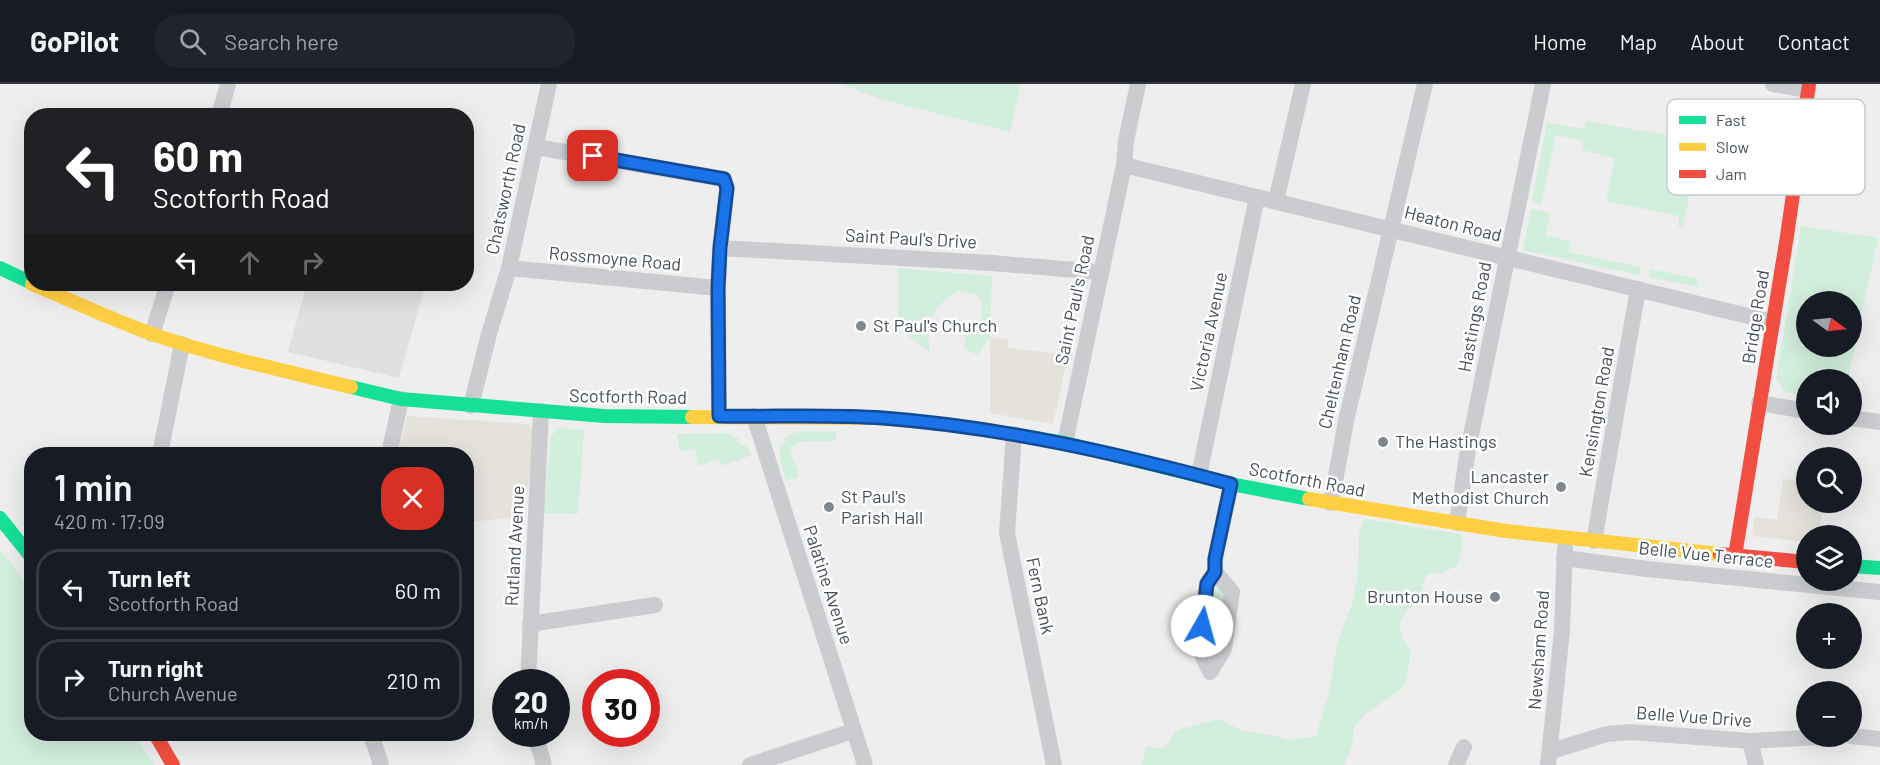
<!DOCTYPE html>
<html lang="en">
<head>
<meta charset="utf-8">
<style>
	:root { --surface:#171b24; --page:#20242c; --text:#f1f3f6; --muted:#9ea1a6; --line:#363941 }
	body { margin:0; font-family:Barlow,sans-serif; background:var(--page); color:var(--text); height:100vh; display:flex; flex-direction:column; font-size:22px; white-space:nowrap }
	* { box-sizing:border-box; margin:0 }
	p { font-size:20px; color:var(--muted) }
	.icon { flex:none; width:33px; height:33px; fill:none; stroke:currentColor; stroke-width:2; stroke-linecap:round; stroke-linejoin:round }
	.map { position:relative; flex:1; overflow:hidden }
	.sheet { position:absolute; left:24px; top:363px; width:450px; height:294px; display:flex; flex-direction:column; background:var(--surface); border-radius:24px; box-shadow:0 6px 24px #0002 }
	.sheet>* { flex:none }
	.hud { position:absolute; left:24px; top:24px; width:450px; height:183px; border-radius:24px; box-shadow:0 6px 24px #0002; background:#202124; color:#fff; overflow:hidden }
	.needle { width:39px; rotate:105deg }
	.buttons { position:absolute; left:1796px; top:207px; display:grid; gap:12px }
	.buttons a { display:grid; place-items:center; width:66px; height:66px; border-radius:50%; background:var(--surface); box-shadow:0 6px 24px #0002; font-size:30px }
	.speed { position:absolute; left:492px; top:585px; display:flex; gap:12px; font-size:30px; font-weight:700; text-align:center }
	.speed>* { display:grid; place-content:center; width:78px; height:78px; border-radius:50%; background:var(--surface); box-shadow:0 6px 24px #0002; line-height:1 }
	.speed small { font-size:15px; font-weight:400 }
	.speed .limit { border:9px solid #d22; background:#fff; color:#111 }
	.pin { position:absolute; display:grid; place-items:center; width:51px; height:51px; color:#fff; margin:-26px; border-radius:12px; box-shadow:0 3px 9px #0006 }
	.me { position:absolute; width:66px; margin:-33px; rotate:7deg; stroke-linejoin:round; filter:drop-shadow(0 0 4px #0008) }
	.turn { display:flex; align-items:center; gap:21px; height:126px; padding:0 30px; font-size:27px }
	.turn .icon { width:78px; height:78px; stroke-width:2.5 }
	.turn b { display:block; font-size:42px; line-height:51px }
	.lanes { display:flex; align-items:center; height:57px; padding:0 30px; background:#0003; justify-content:center; gap:30px; direction:ltr }
	.lanes .off { opacity:.35 }
	.round { display:grid; place-items:center; flex:none; width:63px; height:63px; border-radius:24px; background:var(--page) }
	.headline { display:flex; align-items:center; justify-content:space-between; height:102px; padding:0 30px }
	h1 { font-size:36px; font-weight:600; line-height:45px }
	ul { padding:0; list-style:none }
	li { display:flex; align-items:center; gap:18px; height:81px; margin:0 12px 9px; padding:0 18px; border:3px solid var(--line); border-radius:24px }
	li div { flex:1 }
	li b { display:block; font-size:22px }
	li em { font-style:normal }
	header { display:flex; align-items:center; gap:36px; box-sizing:border-box; height:84px; padding:0 30px; background:var(--surface); border-bottom:2px solid var(--line) }
	header strong { font-size:28px }
	nav { display:flex; gap:33px; margin-inline-start:auto; font-size:21px }
	.search { width:420px; height:54px; background:var(--page); display:flex; align-items:center; gap:15px; box-sizing:border-box; padding:0 21px; border-radius:24px; color:var(--muted); font-size:22px }
	.map>svg:first-child { display:block }
	.commercial { fill:#e4e2db }
	.education { fill:#e1dfe0 }
	.green { fill:#d2eedc; fill-rule:evenodd }
	.lines { fill:none; stroke-linecap:round; stroke-linejoin:round }
	.street { stroke:#cacccf; stroke-width:16 }
	.fast { stroke:#16e098; stroke-width:14 }
	.slow { stroke:#ffcf43; stroke-width:14 }
	.jam { stroke:#f24e42; stroke-width:14 }
	.route-casing { stroke:#114b97; stroke-width:15 }
	.route { stroke:#1a73e8; stroke-width:10 }
	.poi-dot { fill:#80878e; stroke:#fff; stroke-width:2 }
	.labels { text-anchor:middle; stroke-width:5; stroke-linejoin:round; paint-order:stroke }
	.street-label { font-size:18px; fill:#45505a; stroke:#fff }
	.poi-label { font-size:18px; fill:#45505a; stroke:#fff; text-anchor:start }
	.key { fill:#fff; stroke:#c7cace; stroke-width:1.5 }
	.key-label { font-size:16px; fill:#45505a }
</style>
</head>
<body>
<header>
<strong>GoPilot</strong>
<div class="search"><svg class="icon" aria-label="search" viewBox="0 0 24 24"><circle cx="10" cy="10" r="6"/><path d="M15 15l6 6"/></svg>Search here</div>
<nav><a>Home</a><a>Map</a><a>About</a><a>Contact</a></nav>
</header>
<div class="map">
<svg width="1880" height="681" viewBox="0 0 1880 681">
	<rect width="100%" height="100%" fill="#efeeee"/>
	<g class="commercial">
		<path d="M990,253L1008,256V264L1068,271L1053,340L990,329Z"/>
		<path d="M407,332L527,340L531,343L534,347L525,433L467,438L466,370H398Z"/>
		<path d="M1783,395L1806,398V418L1823,419L1819,451L1806,452V458L1752,452L1755,433L1777,436Z"/>
	</g>
	<path class="education" d="M307,200H426L399,294L288,268Z"/>
	<g class="green">
		<path d="M841,0H1021L1010,48L880,15Z"/>
		<path d="M1586,37L1700,57L1683,143L1678,142L1679,132L1606,117L1615,74L1582,66L1583,57L1556,51L1541,120L1532,117L1547,39L1585,45Z"/>
		<path d="M1531,125L1550,129L1546,152L1570,157L1568,168L1641,183L1639,191L1523,166Z"/>
		<path d="M1801,142L1878,154L1848,295L1806,296V312L1784,308L1776,295ZM1806,218H1851V262H1806Z"/>
		<path d="M898,184L992,192L990,253L978,271L964,265L965,251L981,235L982,217L976,210L958,206C931,226 925,235 930,269L906,250L898,235Z"/>
		<path d="M1650,185L1698,195L1697,203L1649,193Z"/>
		<path d="M557,344L584,346L578,430L543,429L551,353Z"/>
		<path d="M836,347V357L798,358C785,368 793,373 797,384C798,387 798,391 798,394L786,396C781,383 778,373 781,359L784,360L786,356L784,354C797,344 819,348 836,347Z"/>
		<path d="M726,349L739,354L737,357L743,362L745,361L752,371L721,382L719,375L698,382L695,364L680,368L677,350Z"/>
		<path d="M1365,435L1461,450L1463,460L1457,482L1441,489H1428L1422,500L1424,513L1406,528L1399,539L1402,554L1411,566L1405,600L1396,609L1368,628L1354,643L1352,663L1344,681H1142L1146,662L1161,665L1168,660L1174,649L1180,645L1219,635L1243,647L1275,652L1288,656L1316,652L1329,608L1336,565L1344,539L1352,521L1358,488L1359,448Z"/>
		<path d="M0,466L31,505L32,650H134L155,681H0Z"/>
		<path d="M1220,502L1226,512L1218,563L1211,570L1206,561L1212,509Z"/>
	</g>
	<g class="lines">
		<g class="street">
			<path d="M1773,0L1808,6"/>
			<path d="M219,32L228,0"/>
			<path d="M536,63L724,95L727,104L720,164L718,204L719,332"/>
			<path d="M1124,81L1773,238"/>
			<path d="M1276,117L1303,0"/>
			<path d="M720,164L992,179L1100,188"/>
			<path d="M509,184L718,204"/>
			<path d="M152,250L168,200"/>
			<path d="M1759,319L1806,327"/>
			<path d="M471,322L489,250L509,184L549,0"/>
			<path d="M754,332L865,681"/>
			<path d="M1851,334L1880,338"/>
			<path d="M1014,350L1007,449L1054,681"/>
			<path d="M1065,359L1124,81L1126,57L1138,0"/>
			<path d="M160,370L182,260"/>
			<path d="M389,370L401,315"/>
			<path d="M1199,391L1257,113"/>
			<path d="M1331,419L1346,337L1425,0"/>
			<path d="M1457,439L1468,366L1543,0"/>
			<path d="M1594,457L1638,205"/>
			<path d="M1564,474L1647,485L1880,508"/>
			<path d="M1215,488L1232,508L1224,565L1210,588L1199,564L1207,499L1215,488V475L1231,400"/>
			<path d="M530,540L655,521"/>
			<path d="M528,598L541,327"/>
			<path d="M371,650L381,681"/>
			<path d="M535,650L544,681"/>
			<path d="M1851,652L1880,655"/>
			<path d="M1750,657L1756,681"/>
			<path d="M1551,667L1607,650L1631,648L1750,657L1837,652"/>
			<path d="M750,681L853,647"/>
			<path d="M1456,681L1464,663"/>
			<path d="M1548,681L1562,547L1565,464"/>
		</g>
		<g class="fast">
			<path d="M0,184L32,199"/>
			<path d="M351,303L401,315L604,332L692,333"/>
			<path d="M1028,353L1065,359L1231,400L1309,415"/>
			<path d="M0,434L32,474"/>
			<path d="M1851,482L1880,484"/>
		</g>
		<g class="slow">
			<path d="M32,200C73,217 114,237 155,251C219,273 286,287 351,303"/>
			<path d="M692,333L880,334L961,342L1028,353"/>
			<path d="M1309,415L1506,447L1720,470"/>
		</g>
		<g class="jam">
			<path d="M1720,470L1806,478"/>
			<path d="M1735,472L1787,152L1809,0"/>
			<path d="M155,650L173,681"/>
		</g>
	</g>
	<g class="lines">
		<g class="route-casing">
			<path id="route" d="M593,72L724,95L727,104L720,164L718,204L719,332C773,333 829,330 883,334C1001,343 1116,369 1231,400L1215,475V488L1207,500L1202,542"/>
		</g>
		<use href="#route" class="route"/>
	</g>
	<g class="poi-dot">
		<circle cx="861" cy="242" r="6"/>
		<circle cx="1383" cy="358" r="6"/>
		<circle cx="1561" cy="403" r="6"/>
		<circle cx="829" cy="423" r="6"/>
		<circle cx="1495" cy="513" r="6"/>
	</g>
	<g class="labels">
		<g class="street-label">
			<text transform="translate(506 105) rotate(-78)" y="6">Chatsworth Road</text>
			<text transform="translate(1453 140) rotate(14)" y="6">Heaton Road</text>
			<text transform="translate(911 155) rotate(3)" y="6">Saint Paul's Drive</text>
			<text transform="translate(615 175) rotate(5)" y="6">Rossmoyne Road</text>
			<text transform="translate(1075 216) rotate(-78)" y="6">Saint Paul's Road</text>
			<text transform="translate(1475 233) rotate(-79)" y="6">Hastings Road</text>
			<text transform="translate(1756 233) rotate(-81)" y="6">Bridge Road</text>
			<text transform="translate(1209 248) rotate(-78)" y="6">Victoria Avenue</text>
			<text transform="translate(1340 278) rotate(-77)" y="6">Cheltenham Road</text>
			<text transform="translate(628 313) rotate(1)" y="6">Scotforth Road</text>
			<text transform="translate(1597 328) rotate(-80)" y="6">Kensington Road</text>
			<text transform="translate(1307 396) rotate(11)" y="6">Scotforth Road</text>
			<text transform="translate(515 462) rotate(-87)" y="6">Rutland Avenue</text>
			<text transform="translate(1706 471) rotate(6)" y="6">Belle Vue Terrace</text>
			<text transform="translate(828 501) rotate(72)" y="6">Palatine Avenue</text>
			<text transform="translate(1040 512) rotate(78)" y="6">Fern Bank</text>
			<text transform="translate(1539 566) rotate(-86)" y="6">Newsham Road</text>
			<text transform="translate(1694 633) rotate(4)" y="6">Belle Vue Drive</text>
		</g>
		<g class="poi-label">
			<text x="873" y="248">St Paul's Church</text>
			<text x="1395" y="364">The Hastings</text>
			<text x="1549" y="399" text-anchor="end">Lancaster<tspan x="1549" dy="21">Methodist Church</tspan></text>
			<text x="841" y="419">St Paul's<tspan x="841" dy="21">Parish Hall</tspan></text>
			<text x="1483" y="519" text-anchor="end">Brunton House</text>
		</g>
	</g>
	<rect x="1667" y="15" width="198" height="96" rx="9" class="key"/>
	<rect x="1679" y="32" width="27" height="8" fill="#16e098"/>
	<rect x="1679" y="59" width="27" height="8" fill="#ffcf43"/>
	<rect x="1679" y="86" width="27" height="8" fill="#f24e42"/>
	<g class="key-label">
		<text x="1716" y="42">Fast</text>
		<text x="1716" y="69">Slow</text>
		<text x="1716" y="96">Jam</text>
	</g>
</svg>
<div class="buttons">
<a><svg class="needle" viewBox="-14 -14 28 28"><path d="M0-13l5 13h-10z" fill="#e53935"/><path d="M0 13l5-13h-10z" fill="#9ea1a6"/></svg></a>
<a><svg class="icon" aria-label="sound" viewBox="0 0 24 24"><path d="M4 9h4l5-4v14l-5-4H4zM17 9q2 3 0 6"/></svg></a>
<a><svg class="icon" aria-label="search" viewBox="0 0 24 24"><circle cx="10" cy="10" r="6"/><path d="M15 15l6 6"/></svg></a>
<a><svg class="icon" aria-label="layers" viewBox="0 0 24 24"><path d="M12 4l9 5-9 5-9-5zM3 14l9 5 9-5"/></svg></a>
<a>+</a>
<a>−</a>
</div>
<div class="speed"><div>20<small>km/h</small></div><div class="limit">30</div></div>
<div class="pin" style="left:593px;top:72px;background:#d93025"><svg class="icon" aria-label="arrive" viewBox="0 0 24 24"><path d="M6 21V4h12l-3 4 3 4H6"/></svg></div>
<svg class="me" style="left:1202px;top:542px" viewBox="-20 -20 40 40"><circle r="19" fill="#fff"/><path d="M0-13L10 11 0 6-10 11z" fill="#1a73e8"/></svg>
<div class="hud">
<div class="turn"><svg class="icon" aria-label="left" viewBox="0 0 24 24"><path d="M17 20v-9H6M10 6l-5 5 5 5"/></svg><div><b>60 m</b>Scotforth Road</div></div>
<div class="lanes"><svg class="icon" aria-label="left" viewBox="0 0 24 24"><path d="M17 20v-9H6M10 6l-5 5 5 5"/></svg><svg class="icon off" aria-label="ahead" viewBox="0 0 24 24"><path d="M12 20V5M6 11l6-6 6 6"/></svg><svg class="icon off" aria-label="right" viewBox="0 0 24 24"><path d="M7 20v-9h11M14 6l5 5-5 5"/></svg></div>
</div>
<section class="sheet">
<div class="headline"><div><h1>1 min</h1><p>420 m · 17:09</p></div><a class="round" style="background:#d93025;color:#fff"><svg class="icon" aria-label="close" viewBox="0 0 24 24"><path d="M6 6l12 12M18 6L6 18"/></svg></a></div>
<ul>
<li><svg class="icon" aria-label="left" viewBox="0 0 24 24"><path d="M17 20v-9H6M10 6l-5 5 5 5"/></svg><div><b>Turn left</b><p>Scotforth Road</p></div><em>60 m</em></li>
<li><svg class="icon" aria-label="right" viewBox="0 0 24 24"><path d="M7 20v-9h11M14 6l5 5-5 5"/></svg><div><b>Turn right</b><p>Church Avenue</p></div><em>210 m</em></li>
</ul>
</section>
</div>
</body>
</html>
